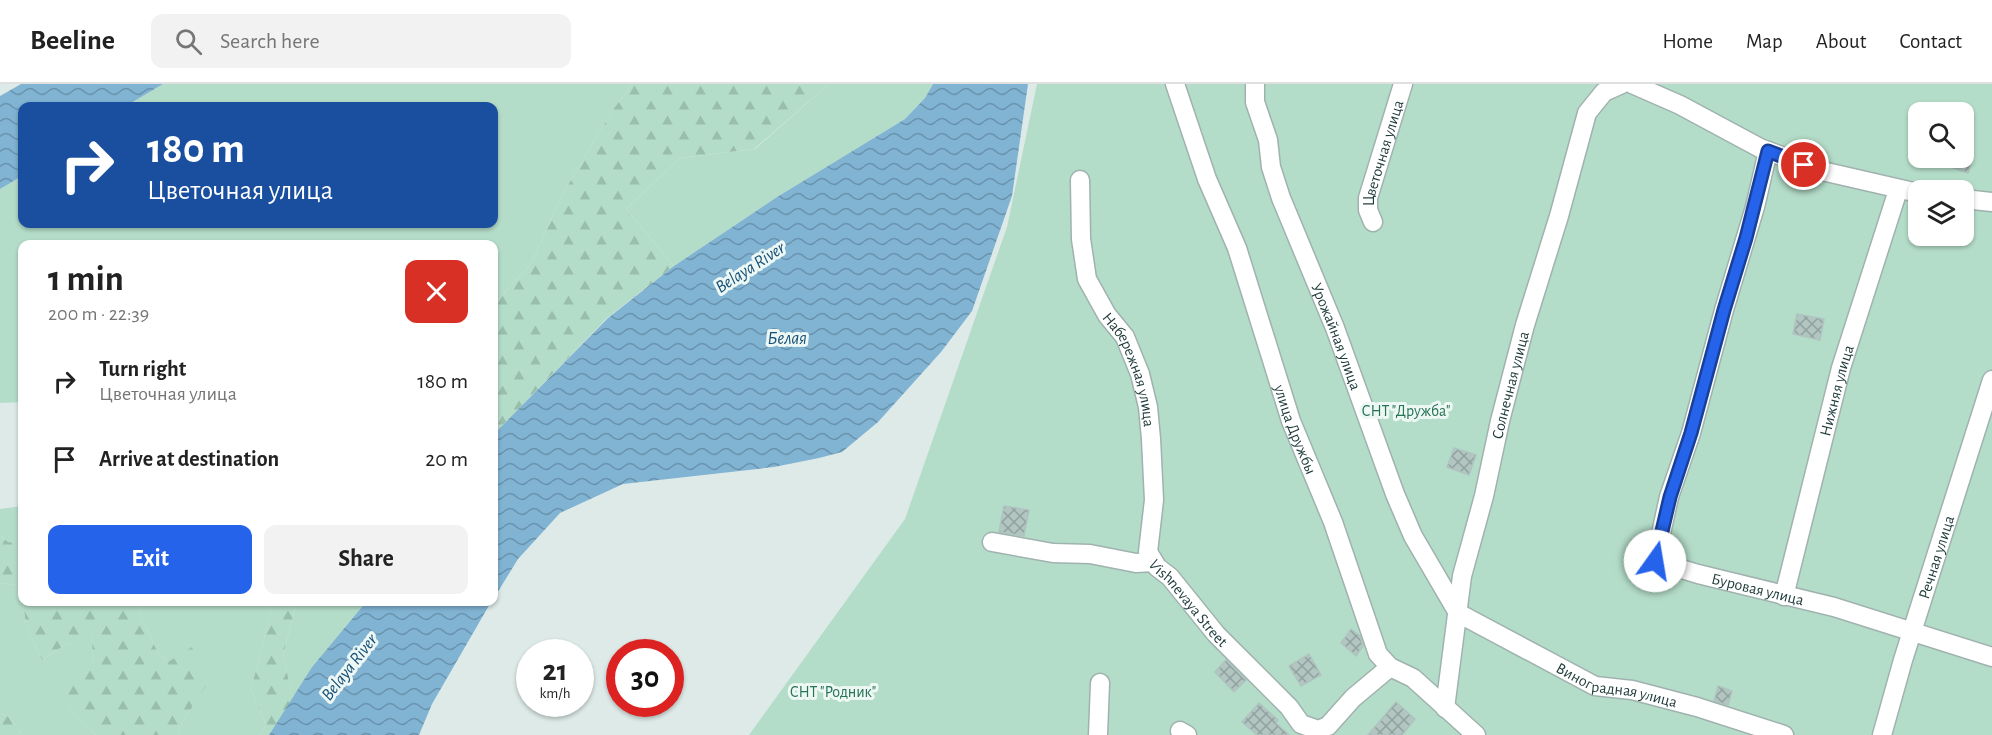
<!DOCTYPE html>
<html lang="en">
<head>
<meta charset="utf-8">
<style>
	:root { --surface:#fff; --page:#f2f2f2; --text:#222; --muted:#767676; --line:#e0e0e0; --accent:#2563eb }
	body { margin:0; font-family:"Alegreya Sans",sans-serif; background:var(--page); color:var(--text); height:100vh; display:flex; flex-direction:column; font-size:22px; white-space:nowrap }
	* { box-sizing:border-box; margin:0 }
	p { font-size:20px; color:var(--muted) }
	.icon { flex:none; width:33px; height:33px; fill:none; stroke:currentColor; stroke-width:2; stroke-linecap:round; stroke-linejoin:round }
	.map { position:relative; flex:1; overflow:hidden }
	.panel { position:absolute; left:18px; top:156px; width:480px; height:366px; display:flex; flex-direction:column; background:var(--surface); border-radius:12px; box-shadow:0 2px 4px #0004 }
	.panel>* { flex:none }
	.top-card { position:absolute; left:18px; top:18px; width:480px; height:126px; border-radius:12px; box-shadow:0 2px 4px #0004; background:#1a4fa0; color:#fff; overflow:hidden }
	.tools { position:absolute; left:1908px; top:18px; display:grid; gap:12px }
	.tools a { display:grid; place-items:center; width:66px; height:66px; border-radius:12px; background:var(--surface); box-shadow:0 2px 4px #0004; font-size:30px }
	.speed { position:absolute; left:516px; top:555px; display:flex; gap:12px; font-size:30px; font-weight:700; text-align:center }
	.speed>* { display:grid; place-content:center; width:78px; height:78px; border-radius:50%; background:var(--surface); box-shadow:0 2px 4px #0004; line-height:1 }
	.speed small { font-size:15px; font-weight:400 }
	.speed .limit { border:9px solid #d22; background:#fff; color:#111 }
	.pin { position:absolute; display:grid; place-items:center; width:51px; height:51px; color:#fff; margin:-26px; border:3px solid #fff; border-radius:50%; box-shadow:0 2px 6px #0007 }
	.me { position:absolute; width:66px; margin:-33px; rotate:13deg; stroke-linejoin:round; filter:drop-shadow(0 0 4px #0008) }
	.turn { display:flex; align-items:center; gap:21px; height:126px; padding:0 30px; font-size:27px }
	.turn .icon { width:78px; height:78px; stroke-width:2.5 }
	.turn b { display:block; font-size:42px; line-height:51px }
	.round { display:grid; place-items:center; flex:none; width:63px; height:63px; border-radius:12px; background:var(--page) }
	.overview { display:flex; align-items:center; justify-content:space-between; height:102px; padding:0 30px }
	h1 { font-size:36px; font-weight:700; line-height:45px }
	.primary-button { display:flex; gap:12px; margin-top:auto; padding:12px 30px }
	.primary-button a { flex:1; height:69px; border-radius:12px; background:var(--accent); color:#fff; font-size:24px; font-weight:700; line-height:69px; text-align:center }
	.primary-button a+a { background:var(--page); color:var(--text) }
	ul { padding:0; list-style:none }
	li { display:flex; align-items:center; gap:18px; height:78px; padding:0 30px }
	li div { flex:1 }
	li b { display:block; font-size:22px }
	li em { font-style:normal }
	header { display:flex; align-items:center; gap:36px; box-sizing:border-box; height:84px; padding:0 30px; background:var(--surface); border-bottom:2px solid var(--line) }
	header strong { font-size:28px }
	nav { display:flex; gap:33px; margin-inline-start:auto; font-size:21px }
	.search { width:420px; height:54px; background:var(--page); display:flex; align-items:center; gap:15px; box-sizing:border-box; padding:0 21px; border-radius:12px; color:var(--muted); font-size:22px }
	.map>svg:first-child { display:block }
	.green { fill:#b4ddc9; fill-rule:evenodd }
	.forest { fill:url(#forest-firs) }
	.water { fill:url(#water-waves) }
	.building { fill:url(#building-cross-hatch); stroke:#afc4c0; stroke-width:1.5 }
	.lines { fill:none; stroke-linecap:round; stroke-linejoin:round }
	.minor-casing { stroke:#a0b2af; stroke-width:21 }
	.minor { stroke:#fff; stroke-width:18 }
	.route-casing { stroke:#184099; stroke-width:15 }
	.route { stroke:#2563eb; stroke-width:10 }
	.labels { text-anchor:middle; stroke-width:6; stroke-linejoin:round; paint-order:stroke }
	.street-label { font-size:16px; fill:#1e3a39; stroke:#edf7f4 }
	.park-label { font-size:16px; fill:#267356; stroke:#edf7f4 }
	.water-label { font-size:18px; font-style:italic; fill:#165078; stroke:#edf7f4 }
</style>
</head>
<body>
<header>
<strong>Beeline</strong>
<div class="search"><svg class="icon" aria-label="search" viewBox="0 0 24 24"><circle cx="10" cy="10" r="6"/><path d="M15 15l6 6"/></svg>Search here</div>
<nav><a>Home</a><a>Map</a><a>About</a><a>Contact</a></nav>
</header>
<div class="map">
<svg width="1992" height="651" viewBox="0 0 1992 651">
	<defs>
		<pattern id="forest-firs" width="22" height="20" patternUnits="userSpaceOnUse" patternTransform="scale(1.5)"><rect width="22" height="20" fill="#b4ddc9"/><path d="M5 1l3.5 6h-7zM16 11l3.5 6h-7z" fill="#9abead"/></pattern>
		<pattern id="water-waves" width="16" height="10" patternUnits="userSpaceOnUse" patternTransform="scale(1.5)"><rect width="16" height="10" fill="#81b3d3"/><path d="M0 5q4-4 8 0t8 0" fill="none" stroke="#6993ac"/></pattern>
		<pattern id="building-cross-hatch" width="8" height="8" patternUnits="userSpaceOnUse" patternTransform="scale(1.5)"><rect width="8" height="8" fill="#b2c5c1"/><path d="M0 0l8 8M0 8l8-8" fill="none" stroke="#90a19e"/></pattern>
	</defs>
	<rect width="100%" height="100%" fill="#ddeae7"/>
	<g class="green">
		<path d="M163,0H632L612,27L562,111L531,180L494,220V160H22V318L0,319V105L22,92V140H494V22H126Z"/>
		<path d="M829,0H933L925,14L905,35L777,113L674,182L626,125L680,74L755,65Z"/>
		<path d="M1037,0H1992V651H749L905,435L1007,143ZM1918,28H1964V74H1918ZM1918,106H1964V152H1918Z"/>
		<path d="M22,422V460L8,458L0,451V425Z"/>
		<path d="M0,499L21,502L26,541L42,576L66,560L91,551L94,577L68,623L96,651H22L11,634L0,629Z"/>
		<path d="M135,518H273L251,606L266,640L260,651H178L180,642L207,599L168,578L157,567Z"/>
		<path d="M297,518H366L312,583L293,615L283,571Z"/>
	</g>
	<g class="forest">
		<path d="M632,0H829L754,65L680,74L626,125L674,182L607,234L494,350V220L531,180L562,111L612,27Z"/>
		<path d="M0,451L8,458L22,460V512L21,502L0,499Z"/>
		<path d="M23,518H135L157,567L168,578L192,563L207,600L180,642L178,651H96L68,623L65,601L94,578L91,552L66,560L42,576L26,541Z"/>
		<path d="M273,518H297L283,571L293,615L269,651H260L266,640L251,606Z"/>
		<path d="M0,629L11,634L22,651H0Z"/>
	</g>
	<g class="water">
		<path d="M21,0H163L126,22H22V92L0,105V12Z"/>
		<path d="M933,0H1028L1012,112L972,227L941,268L878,338L842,368L819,374L774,383L623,400L560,429L518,475L494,514V350L608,234L674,182L777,113L905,35L925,14Z"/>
		<path d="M366,518H491L432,620L419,651H269L312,583Z"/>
	</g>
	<g class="building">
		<path d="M1929,74H1973L1968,89L1928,75Z"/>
		<path d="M1797,230L1824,235L1820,256L1793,250Z"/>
		<path d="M1454,364L1476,371L1469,391L1447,383Z"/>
		<path d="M1004,422L1029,426L1024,452L999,448Z"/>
		<path d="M1351,545L1360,552L1363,562L1356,572L1341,559Z"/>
		<path d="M1309,570L1321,591L1301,602L1289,582Z"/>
		<path d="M1226,576L1246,596L1234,608L1215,588Z"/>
		<path d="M1718,602L1732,607L1728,621L1714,617Z"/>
		<path d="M1396,618L1415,635L1402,651H1368Z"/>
		<path d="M1259,619L1278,636L1276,639L1289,651H1257L1242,638Z"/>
	</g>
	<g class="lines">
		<g class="minor-casing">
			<g id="minor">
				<path id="s1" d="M1175,0L1207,95L1237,164L1291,337L1333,438L1378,570L1390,583L1413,594L1476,651"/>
				<path id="s2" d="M1255,0V18L1268,56L1271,83L1281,114L1335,244L1395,410L1413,452L1458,529L1595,602L1632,606L1697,623L1784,651"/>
				<path d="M1632,0L1680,21L1760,64L1822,87L1918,109"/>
				<path id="s3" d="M1768,67L1755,123L1724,226L1691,349L1669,413L1655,477L1698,490L1834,523L1992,573"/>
				<path id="s4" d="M1080,96L1081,155L1087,195L1107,231L1125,253L1140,290L1148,323L1151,355L1154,416L1148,468L1157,483L1170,493L1216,550L1289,623L1301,640L1318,646L1328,642L1353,614L1390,583"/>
				<path d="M1964,115L1992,118"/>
				<path id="s5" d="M1373,138L1368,126V114L1403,0"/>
				<path d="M992,458L1053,469L1090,470L1136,479L1154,478"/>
				<path id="s6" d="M1784,512L1841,284L1898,106"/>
				<path id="s7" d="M1445,624L1462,492L1484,412L1500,337L1525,241L1559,132L1587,29L1604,8L1622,0"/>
				<path d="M1180,647L1187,651"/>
				<path d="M1098,651L1100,599"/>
				<path id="s8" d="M1882,651L1903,576L1992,296"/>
			</g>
		</g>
		<use href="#minor" class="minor"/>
	</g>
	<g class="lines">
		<g class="route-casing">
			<path id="route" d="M1655,477L1670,413L1691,349L1724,226L1746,154L1768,67L1804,81"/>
		</g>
		<use href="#route" class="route"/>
	</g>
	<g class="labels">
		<g class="street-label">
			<text dy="6" stroke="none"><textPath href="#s5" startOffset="72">Цветочная улица</textPath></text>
			<text dy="6" stroke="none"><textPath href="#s2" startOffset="267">Урожайная улица</textPath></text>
			<text dy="6" stroke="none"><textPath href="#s4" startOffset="201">Набережная улица</textPath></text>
			<text dy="6" stroke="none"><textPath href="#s7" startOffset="330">Солнечная улица</textPath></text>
			<text dy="6" stroke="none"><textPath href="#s6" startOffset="212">Нижняя улица</textPath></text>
			<text dy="6" stroke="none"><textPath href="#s1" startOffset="366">улица Дружбы</textPath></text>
			<text dy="6" stroke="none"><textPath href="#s8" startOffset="186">Речная улица</textPath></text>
			<text dy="6" stroke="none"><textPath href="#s3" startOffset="532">Буровая улица</textPath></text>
			<text dy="6" stroke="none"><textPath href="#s4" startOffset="454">Vishnevaya Street</textPath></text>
			<text dy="6" stroke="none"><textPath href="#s2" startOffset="746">Виноградная улица</textPath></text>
		</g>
		<g class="park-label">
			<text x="1406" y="332">СНТ "Дружба"</text>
			<text x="833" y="613">СНТ "Родник"</text>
		</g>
		<g class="water-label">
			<text transform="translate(750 183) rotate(-33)" y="6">Belaya River</text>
			<text x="787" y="260">Белая</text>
			<text transform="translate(349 583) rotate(-52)" y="6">Belaya River</text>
		</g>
	</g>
</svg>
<div class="tools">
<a><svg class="icon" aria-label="search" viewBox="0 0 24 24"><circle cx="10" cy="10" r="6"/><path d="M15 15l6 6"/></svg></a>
<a><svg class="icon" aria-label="layers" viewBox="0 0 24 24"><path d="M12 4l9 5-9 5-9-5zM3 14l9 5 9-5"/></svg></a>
</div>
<div class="speed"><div>21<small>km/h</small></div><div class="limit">30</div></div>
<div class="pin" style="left:1804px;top:81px;background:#d93025"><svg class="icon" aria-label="arrive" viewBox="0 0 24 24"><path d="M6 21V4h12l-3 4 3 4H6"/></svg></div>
<svg class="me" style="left:1655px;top:477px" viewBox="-20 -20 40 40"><circle r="19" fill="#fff"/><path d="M0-13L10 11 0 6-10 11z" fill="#2563eb"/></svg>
<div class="top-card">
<div class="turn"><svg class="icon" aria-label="right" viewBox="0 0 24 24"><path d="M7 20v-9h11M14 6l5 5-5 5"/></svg><div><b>180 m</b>Цветочная улица</div></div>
</div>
<section class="panel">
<div class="overview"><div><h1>1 min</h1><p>200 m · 22:39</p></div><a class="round" style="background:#d93025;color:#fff"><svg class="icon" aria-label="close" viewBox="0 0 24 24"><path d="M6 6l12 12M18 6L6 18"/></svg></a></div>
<ul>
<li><svg class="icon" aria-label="right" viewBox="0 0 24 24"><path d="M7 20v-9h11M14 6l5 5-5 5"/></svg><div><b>Turn right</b><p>Цветочная улица</p></div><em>180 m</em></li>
<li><svg class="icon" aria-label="arrive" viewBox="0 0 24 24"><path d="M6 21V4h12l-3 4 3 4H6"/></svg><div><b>Arrive at destination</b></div><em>20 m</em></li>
</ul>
<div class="primary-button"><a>Exit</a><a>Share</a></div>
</section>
</div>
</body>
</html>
